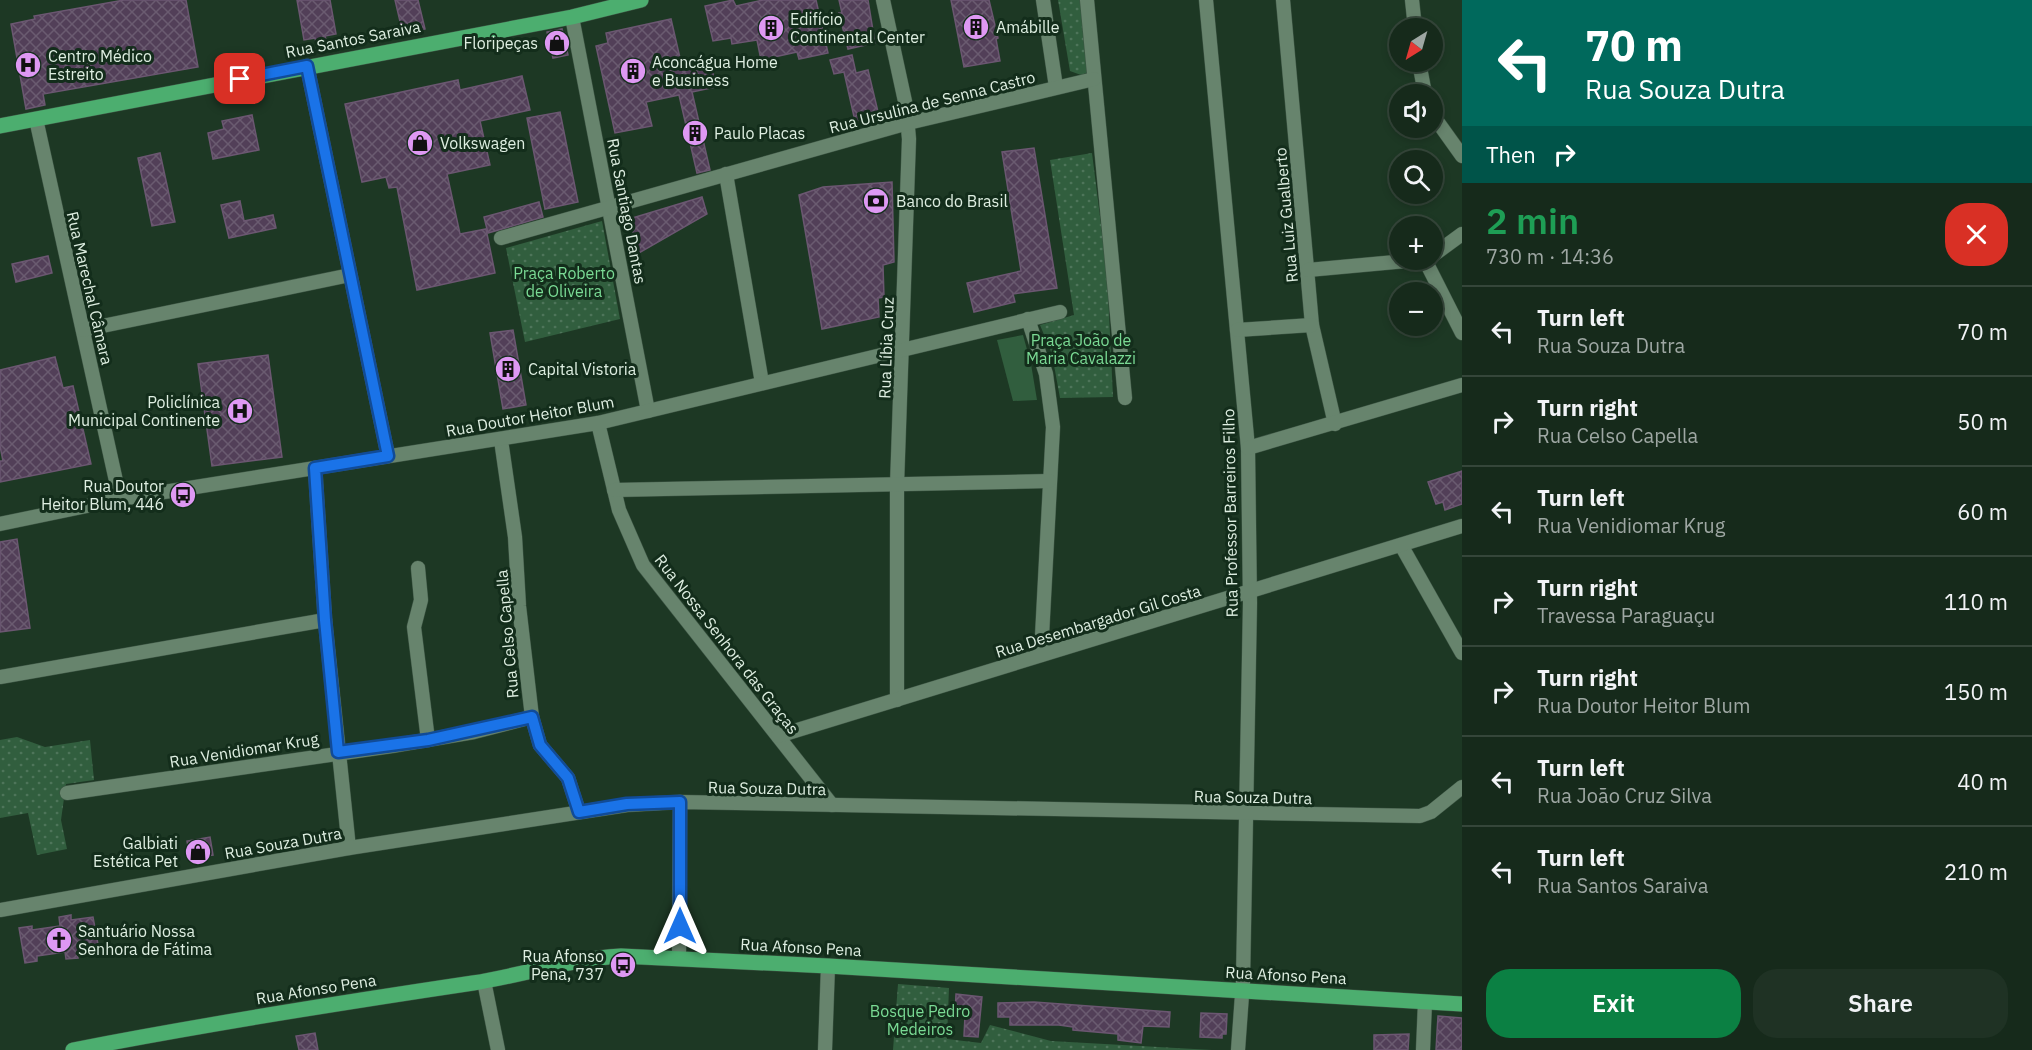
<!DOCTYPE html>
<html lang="en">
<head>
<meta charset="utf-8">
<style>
	:root { --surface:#162a1b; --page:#1f3224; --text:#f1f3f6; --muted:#9ea7a3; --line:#35463a; --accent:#0b8043 }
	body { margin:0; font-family:"IBM Plex Sans",sans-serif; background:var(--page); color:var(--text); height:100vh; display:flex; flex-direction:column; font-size:22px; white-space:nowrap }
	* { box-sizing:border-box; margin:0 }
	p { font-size:20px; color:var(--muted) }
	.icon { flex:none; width:33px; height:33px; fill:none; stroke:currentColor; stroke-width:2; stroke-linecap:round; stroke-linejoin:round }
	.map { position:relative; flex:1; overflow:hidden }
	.side { display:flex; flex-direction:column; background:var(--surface); width:570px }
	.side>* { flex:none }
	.hud { background:#00695c; color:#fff; overflow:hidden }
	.needle { width:39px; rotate:217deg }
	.fabs { position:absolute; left:1389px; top:18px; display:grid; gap:12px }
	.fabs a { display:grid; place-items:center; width:54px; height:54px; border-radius:50%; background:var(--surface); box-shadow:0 3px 9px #0003,0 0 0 2px var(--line); font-size:30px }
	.pin { position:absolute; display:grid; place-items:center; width:51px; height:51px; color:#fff; margin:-26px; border-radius:12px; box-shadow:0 3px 9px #0006 }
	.me { position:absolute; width:66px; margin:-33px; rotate:0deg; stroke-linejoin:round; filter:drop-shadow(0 0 4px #0008) }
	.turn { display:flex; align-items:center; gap:21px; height:126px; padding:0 24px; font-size:27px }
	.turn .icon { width:78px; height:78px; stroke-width:2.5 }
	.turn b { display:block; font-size:42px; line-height:51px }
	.then { display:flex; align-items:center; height:57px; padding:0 24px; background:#0003; gap:12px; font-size:22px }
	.round { display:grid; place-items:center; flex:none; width:63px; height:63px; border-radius:24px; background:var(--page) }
	.summary { display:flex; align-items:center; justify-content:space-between; height:102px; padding:0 24px }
	h1 { font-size:36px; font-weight:600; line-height:45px; color:#1e9e55 }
	.primary-button { display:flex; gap:12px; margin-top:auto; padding:12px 24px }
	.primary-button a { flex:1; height:69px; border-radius:24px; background:var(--accent); color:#fff; font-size:24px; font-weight:600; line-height:69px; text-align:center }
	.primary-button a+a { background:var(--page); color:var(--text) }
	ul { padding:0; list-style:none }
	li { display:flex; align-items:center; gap:18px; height:90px; padding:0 24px; border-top:2px solid var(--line) }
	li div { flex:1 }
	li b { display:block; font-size:22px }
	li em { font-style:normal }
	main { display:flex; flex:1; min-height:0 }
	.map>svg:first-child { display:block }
	.green { fill:url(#green-dots) }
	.pitch { fill:#315e3e }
	.building { fill:url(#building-cross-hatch); stroke:#6b5771; stroke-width:1.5 }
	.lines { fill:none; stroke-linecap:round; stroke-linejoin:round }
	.minor-casing { stroke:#3d5544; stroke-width:15 }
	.major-casing { stroke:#3d5544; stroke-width:16 }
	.minor { stroke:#67846d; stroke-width:14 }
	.major { stroke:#4cae6f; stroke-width:15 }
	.route-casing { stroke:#114b97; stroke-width:15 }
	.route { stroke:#1a73e8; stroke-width:10 }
	.labels { text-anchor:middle; stroke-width:6; stroke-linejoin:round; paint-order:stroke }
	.poi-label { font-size:16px; fill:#deeee1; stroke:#132d1b; text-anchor:start }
	.street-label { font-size:16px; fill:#deeee1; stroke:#132d1b }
	.park-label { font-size:16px; fill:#7ada94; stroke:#132d1b }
</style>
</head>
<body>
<main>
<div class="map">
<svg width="1462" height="1050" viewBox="0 0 1462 1050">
	<defs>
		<pattern id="green-dots" width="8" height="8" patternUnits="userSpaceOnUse" patternTransform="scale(1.5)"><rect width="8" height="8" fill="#315e3e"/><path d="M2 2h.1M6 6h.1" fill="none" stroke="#4e755a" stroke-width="1.8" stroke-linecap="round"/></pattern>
		<pattern id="building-cross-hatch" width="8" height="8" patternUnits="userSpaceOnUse" patternTransform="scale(1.5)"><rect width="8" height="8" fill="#523f58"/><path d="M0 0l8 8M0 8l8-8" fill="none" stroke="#6a5b70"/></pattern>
	</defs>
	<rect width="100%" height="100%" fill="#1d3824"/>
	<g class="green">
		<path d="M1058,0H1081L1090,72L1081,75L1070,71Z"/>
		<path d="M1092,153L1107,272L1113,397L1060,398L1052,354L1040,325L1074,315L1050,160Z"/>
		<path d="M602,221L620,319L525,342L506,248Z"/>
		<path d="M17,737L45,747L90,740L94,780L66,784L61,820L67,849L37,855L28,813L0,818V740Z"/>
		<path d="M898,984L949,988L947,1039L981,1043L990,1025L1051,1041L1212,1050H893Z"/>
	</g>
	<path class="pitch" d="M1023,335L1031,364L1037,400L1013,401L997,340Z"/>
	<g class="building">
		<path d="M124,0H186L198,67L43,94L45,105L26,109L11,24L35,19L34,16Z"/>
		<path d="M297,0H330L336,34L325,36L326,40L316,42L315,38L304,40Z"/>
		<path d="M395,0H418L425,29L403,34Z"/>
		<path d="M733,0L736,6L763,0H816L828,53L799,59L797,52L761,60L757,40L732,44L731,38L713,41L705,6Z"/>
		<path d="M839,0H868L875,43L848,49L839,13H842Z"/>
		<path d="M951,0H989L998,38L996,39L1000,61L964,67Z"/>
		<path d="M671,19L683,71L711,65L716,87L692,92L710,170L697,173L679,95L646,102L652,126L615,133L596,46L608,43L606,33Z"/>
		<path d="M562,29L568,55L553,58L547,32Z"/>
		<path d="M852,55L856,73L868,70L879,116L855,121L844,72L834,74L830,60Z"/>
		<path d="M522,76L530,110L480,121L490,165L447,174L460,234L486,229L495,273L417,290L397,187L389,188L386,177L362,182L345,104L458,80L460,90Z"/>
		<path d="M560,112L578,202L545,209L527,118Z"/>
		<path d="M252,115L259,150L213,159L208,133L224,129L222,121Z"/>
		<path d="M1034,148L1057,288L1013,294L1015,302L974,312L967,283L1021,271L1002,152Z"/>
		<path d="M160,153L175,222L152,226L138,158Z"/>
		<path d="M892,182L894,262L883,265L884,297L878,298L879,317L822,329L799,195L823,187Z"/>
		<path d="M702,197L707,214L639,253L629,219Z"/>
		<path d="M240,201L244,221L273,215L276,228L229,238L221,205Z"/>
		<path d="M539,202L543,217L488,233L484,217Z"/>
		<path d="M48,256L52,273L16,282L12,264Z"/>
		<path d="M513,330L526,405L503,409L490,333Z"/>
		<path d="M268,355L282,457L212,466L198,364Z"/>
		<path d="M55,357L63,388L73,386L91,464L0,482V461H3L0,446V370Z"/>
		<path d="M1462,471V504L1445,510L1443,502L1436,504L1428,482Z"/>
		<path d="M17,539L30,628L0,632V542Z"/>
		<path d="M210,837L213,855L190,858L187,841Z"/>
		<path d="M71,915V920L93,917L99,950L77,954L78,958L66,959L65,952L37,956V961L25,963L19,928L32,926V930L60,926L59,917Z"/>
		<path d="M956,994L982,997L978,1037L964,1036L965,1016L955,1015Z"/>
		<path d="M1034,1002L1170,1012L1169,1027L1143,1026L1141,1043L1118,1040V1034L1073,1030V1027L1059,1025H1010V1017H998V1003Z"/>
		<path d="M1201,1013L1227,1014L1226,1034H1222V1038L1200,1037Z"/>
		<path d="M1438,1016L1462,1018V1050H1436Z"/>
		<path d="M315,1033L318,1050H299L296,1036Z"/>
		<path d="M1409,1034L1408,1050H1374V1035Z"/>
	</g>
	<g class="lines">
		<g class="minor-casing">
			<g id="minor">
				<path d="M883,0L906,106L909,139L897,485V700"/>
				<path d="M1043,0L1056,87"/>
				<path d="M1087,0L1125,398"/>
				<path d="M1206,0L1248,448L1250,603L1243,981L1238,1050"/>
				<path d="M1283,0L1312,325L1335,424"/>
				<path d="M1412,0L1415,28"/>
				<path d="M572,17L648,411"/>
				<path d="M1419,62L1425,94"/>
				<path d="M307,66L388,456"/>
				<path d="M1432,114L1462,156"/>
				<path d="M36,119L120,499"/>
				<path d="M726,174L762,383"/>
				<path d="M501,238L908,123L1094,79"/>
				<path d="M1432,256L1462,234"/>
				<path d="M1425,260L1462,333"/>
				<path d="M1308,270L1417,260"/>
				<path d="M1028,319L1046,374L1053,427L1041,655"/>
				<path d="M83,330L350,275"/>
				<path d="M1237,330L1312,325"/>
				<path d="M598,423L619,510L643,565L832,805"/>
				<path d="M501,440L515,537L519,606L532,717L540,745L568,778L579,812"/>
				<path d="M1248,448L1462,385"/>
				<path d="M315,468L325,620L349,848"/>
				<path d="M614,490L1049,481"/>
				<path d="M0,524L120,499L598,423L1060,312"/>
				<path d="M1401,545L1462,653"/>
				<path d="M418,568L421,600L414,627L428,740"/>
				<path d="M0,677L325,620"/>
				<path d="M778,736L1462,526"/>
				<path d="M67,793L392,746L474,732L532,717"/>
				<path d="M0,910L349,848L627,805L680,802L1420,816L1431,812L1462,787"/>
				<path d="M679,958L680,802"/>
				<path d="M484,981L498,1050"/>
				<path d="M825,1050L828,966"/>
				<path d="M1423,1050L1425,1002"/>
			</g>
		</g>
		<g class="major-casing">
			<g id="major">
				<path d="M0,126L572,17L641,0"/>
				<path d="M73,1050C206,1024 339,1003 473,983C523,975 571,959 621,956L828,966L1462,1004"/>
			</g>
		</g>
		<use href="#minor" class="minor"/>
		<use href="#major" class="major"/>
	</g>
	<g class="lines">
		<g class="route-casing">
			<path id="route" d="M240,79L307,66L388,456L315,468L325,620L338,752L428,740L532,717L540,745L568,778L579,812L627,804L680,802V926"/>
		</g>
		<use href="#route" class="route"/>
	</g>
	<defs>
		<g id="building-disc" transform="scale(1.35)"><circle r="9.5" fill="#de98f3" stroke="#132d1b"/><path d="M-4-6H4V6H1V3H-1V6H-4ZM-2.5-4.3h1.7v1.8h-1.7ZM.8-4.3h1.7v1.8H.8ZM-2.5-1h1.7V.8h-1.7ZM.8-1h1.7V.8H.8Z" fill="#111"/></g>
		<g id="shop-disc" transform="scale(1.35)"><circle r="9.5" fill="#de98f3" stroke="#132d1b"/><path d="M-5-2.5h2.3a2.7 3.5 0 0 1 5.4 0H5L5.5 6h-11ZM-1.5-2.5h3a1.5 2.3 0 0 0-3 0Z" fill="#111"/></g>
		<g id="hospital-disc" transform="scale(1.35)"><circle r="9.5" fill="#de98f3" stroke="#132d1b"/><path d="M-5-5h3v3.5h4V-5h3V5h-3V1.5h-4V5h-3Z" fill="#111"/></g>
		<g id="bank-disc" transform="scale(1.35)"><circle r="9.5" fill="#de98f3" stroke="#132d1b"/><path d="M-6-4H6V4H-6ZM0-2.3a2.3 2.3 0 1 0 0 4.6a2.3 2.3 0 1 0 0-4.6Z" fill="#111"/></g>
		<g id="bus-disc" transform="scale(1.35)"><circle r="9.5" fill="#de98f3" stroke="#132d1b"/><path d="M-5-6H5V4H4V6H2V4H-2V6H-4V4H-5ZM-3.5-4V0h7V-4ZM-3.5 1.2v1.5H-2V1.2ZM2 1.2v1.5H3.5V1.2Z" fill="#111"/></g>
		<g id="church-disc" transform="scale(1.35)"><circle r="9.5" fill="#de98f3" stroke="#132d1b"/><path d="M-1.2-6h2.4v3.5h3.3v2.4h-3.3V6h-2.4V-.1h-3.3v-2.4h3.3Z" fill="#111"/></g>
	</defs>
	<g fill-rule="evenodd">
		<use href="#building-disc" x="976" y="27"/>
		<use href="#building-disc" x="771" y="28"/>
		<use href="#shop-disc" x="557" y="43"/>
		<use href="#hospital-disc" x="28" y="65"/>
		<use href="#building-disc" x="633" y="71"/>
		<use href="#building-disc" x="695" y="133"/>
		<use href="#shop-disc" x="420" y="143"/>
		<use href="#bank-disc" x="876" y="201"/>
		<use href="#building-disc" x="508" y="369"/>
		<use href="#hospital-disc" x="240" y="411"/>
		<use href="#bus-disc" x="183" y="495"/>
		<use href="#shop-disc" x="198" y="852"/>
		<use href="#church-disc" x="59" y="940"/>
		<use href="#bus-disc" x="623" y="965"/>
	</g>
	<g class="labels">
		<g class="poi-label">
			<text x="790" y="25">Edifício<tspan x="790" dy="18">Continental Center</tspan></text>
			<text x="996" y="33">Amábille</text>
			<text x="538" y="49" text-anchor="end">Floripeças</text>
			<text x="48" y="62">Centro Médico<tspan x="48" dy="18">Estreito</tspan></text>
			<text x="652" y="68">Aconcágua Home<tspan x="652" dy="18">e Business</tspan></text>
			<text x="714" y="139">Paulo Placas</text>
			<text x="440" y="149">Volkswagen</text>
			<text x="896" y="207">Banco do Brasil</text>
			<text x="528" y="375">Capital Vistoria</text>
			<text x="220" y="408" text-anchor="end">Policlínica<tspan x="220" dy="18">Municipal Continente</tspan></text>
			<text x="164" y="492" text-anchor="end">Rua Doutor<tspan x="164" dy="18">Heitor Blum, 446</tspan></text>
			<text x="178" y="849" text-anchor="end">Galbiati<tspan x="178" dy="18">Estética Pet</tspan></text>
			<text x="78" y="937">Santuário Nossa<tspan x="78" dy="18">Senhora de Fátima</tspan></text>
			<text x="604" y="962" text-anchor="end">Rua Afonso<tspan x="604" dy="18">Pena, 737</tspan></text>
		</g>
		<g class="street-label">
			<text transform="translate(353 39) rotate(-11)" y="6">Rua Santos Saraiva</text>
			<text transform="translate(932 102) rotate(-14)" y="6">Rua Ursulina de Senna Castro</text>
			<text transform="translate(627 211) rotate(79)" y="6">Rua Santiago Dantas</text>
			<text transform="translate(1286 215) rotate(-95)" y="6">Rua Luiz Gualberto</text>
			<text transform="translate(90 288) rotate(77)" y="6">Rua Marechal Câmara</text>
			<text transform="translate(886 348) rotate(-88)" y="6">Rua Líbia Cruz</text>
			<text transform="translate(530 416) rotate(-10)" y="6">Rua Doutor Heitor Blum</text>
			<text transform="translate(1230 513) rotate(-91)" y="6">Rua Professor Barreiros Filho</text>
			<text transform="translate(1098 621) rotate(-17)" y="6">Rua Desembargador Gil Costa</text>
			<text transform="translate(507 634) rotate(-95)" y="6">Rua Celso Capella</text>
			<text transform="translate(727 644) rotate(52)" y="6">Rua Nossa Senhora das Graças</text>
			<text transform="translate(244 750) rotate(-9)" y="6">Rua Venidiomar Krug</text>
			<text transform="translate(767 788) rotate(1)" y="6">Rua Souza Dutra</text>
			<text transform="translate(1253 797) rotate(1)" y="6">Rua Souza Dutra</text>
			<text transform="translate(283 843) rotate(-10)" y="6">Rua Souza Dutra</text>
			<text transform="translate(801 947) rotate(3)" y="6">Rua Afonso Pena</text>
			<text transform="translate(1286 975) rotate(3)" y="6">Rua Afonso Pena</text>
			<text transform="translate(316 989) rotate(-9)" y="6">Rua Afonso Pena</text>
		</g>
		<g class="park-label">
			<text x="564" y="279">Praça Roberto<tspan x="564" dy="18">de Oliveira</tspan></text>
			<text x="1081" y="346">Praça João de<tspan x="1081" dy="18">Maria Cavalazzi</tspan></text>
			<text x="920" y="1017">Bosque Pedro<tspan x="920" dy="18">Medeiros</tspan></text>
		</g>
	</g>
</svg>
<div class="fabs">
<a><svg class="needle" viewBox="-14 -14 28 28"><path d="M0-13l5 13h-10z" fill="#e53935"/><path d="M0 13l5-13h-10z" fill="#9ea7a3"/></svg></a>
<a><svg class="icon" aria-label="sound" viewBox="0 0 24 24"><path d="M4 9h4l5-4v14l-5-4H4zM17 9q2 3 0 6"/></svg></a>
<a><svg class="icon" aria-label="search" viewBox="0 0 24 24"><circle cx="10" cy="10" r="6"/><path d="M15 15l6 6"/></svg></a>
<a>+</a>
<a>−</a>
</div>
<div class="pin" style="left:240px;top:79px;background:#d93025"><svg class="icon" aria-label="arrive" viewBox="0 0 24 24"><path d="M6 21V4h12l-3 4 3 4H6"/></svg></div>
<svg class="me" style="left:680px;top:926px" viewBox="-20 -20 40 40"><path d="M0-17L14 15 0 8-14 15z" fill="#1a73e8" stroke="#fff" stroke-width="4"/></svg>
</div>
<section class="side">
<div class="hud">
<div class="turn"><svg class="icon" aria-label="left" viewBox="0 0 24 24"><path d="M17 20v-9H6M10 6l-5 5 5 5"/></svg><div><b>70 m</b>Rua Souza Dutra</div></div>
<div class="then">Then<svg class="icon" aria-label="right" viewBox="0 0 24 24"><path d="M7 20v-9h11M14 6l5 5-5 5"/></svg></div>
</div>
<div class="summary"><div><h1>2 min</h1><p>730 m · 14:36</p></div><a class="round" style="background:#d93025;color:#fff"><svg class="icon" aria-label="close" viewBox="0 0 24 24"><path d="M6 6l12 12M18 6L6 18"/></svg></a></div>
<ul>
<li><svg class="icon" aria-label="left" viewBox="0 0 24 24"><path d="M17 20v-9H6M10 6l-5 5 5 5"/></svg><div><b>Turn left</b><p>Rua Souza Dutra</p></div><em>70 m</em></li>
<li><svg class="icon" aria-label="right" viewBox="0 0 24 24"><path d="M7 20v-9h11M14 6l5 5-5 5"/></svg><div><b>Turn right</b><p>Rua Celso Capella</p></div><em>50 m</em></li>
<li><svg class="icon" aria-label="left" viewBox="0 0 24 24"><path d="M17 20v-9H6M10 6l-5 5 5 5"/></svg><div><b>Turn left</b><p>Rua Venidiomar Krug</p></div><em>60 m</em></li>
<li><svg class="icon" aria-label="right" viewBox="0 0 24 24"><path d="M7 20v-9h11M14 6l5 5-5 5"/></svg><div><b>Turn right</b><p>Travessa Paraguaçu</p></div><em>110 m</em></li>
<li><svg class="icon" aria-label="right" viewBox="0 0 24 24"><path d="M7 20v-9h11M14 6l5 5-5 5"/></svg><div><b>Turn right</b><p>Rua Doutor Heitor Blum</p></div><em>150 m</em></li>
<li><svg class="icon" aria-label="left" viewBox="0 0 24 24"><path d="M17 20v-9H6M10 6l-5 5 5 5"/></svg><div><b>Turn left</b><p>Rua João Cruz Silva</p></div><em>40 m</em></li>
<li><svg class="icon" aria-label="left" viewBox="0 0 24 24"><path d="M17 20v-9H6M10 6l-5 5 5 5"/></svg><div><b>Turn left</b><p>Rua Santos Saraiva</p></div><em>210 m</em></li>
</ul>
<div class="primary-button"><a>Exit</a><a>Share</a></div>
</section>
</main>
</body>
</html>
